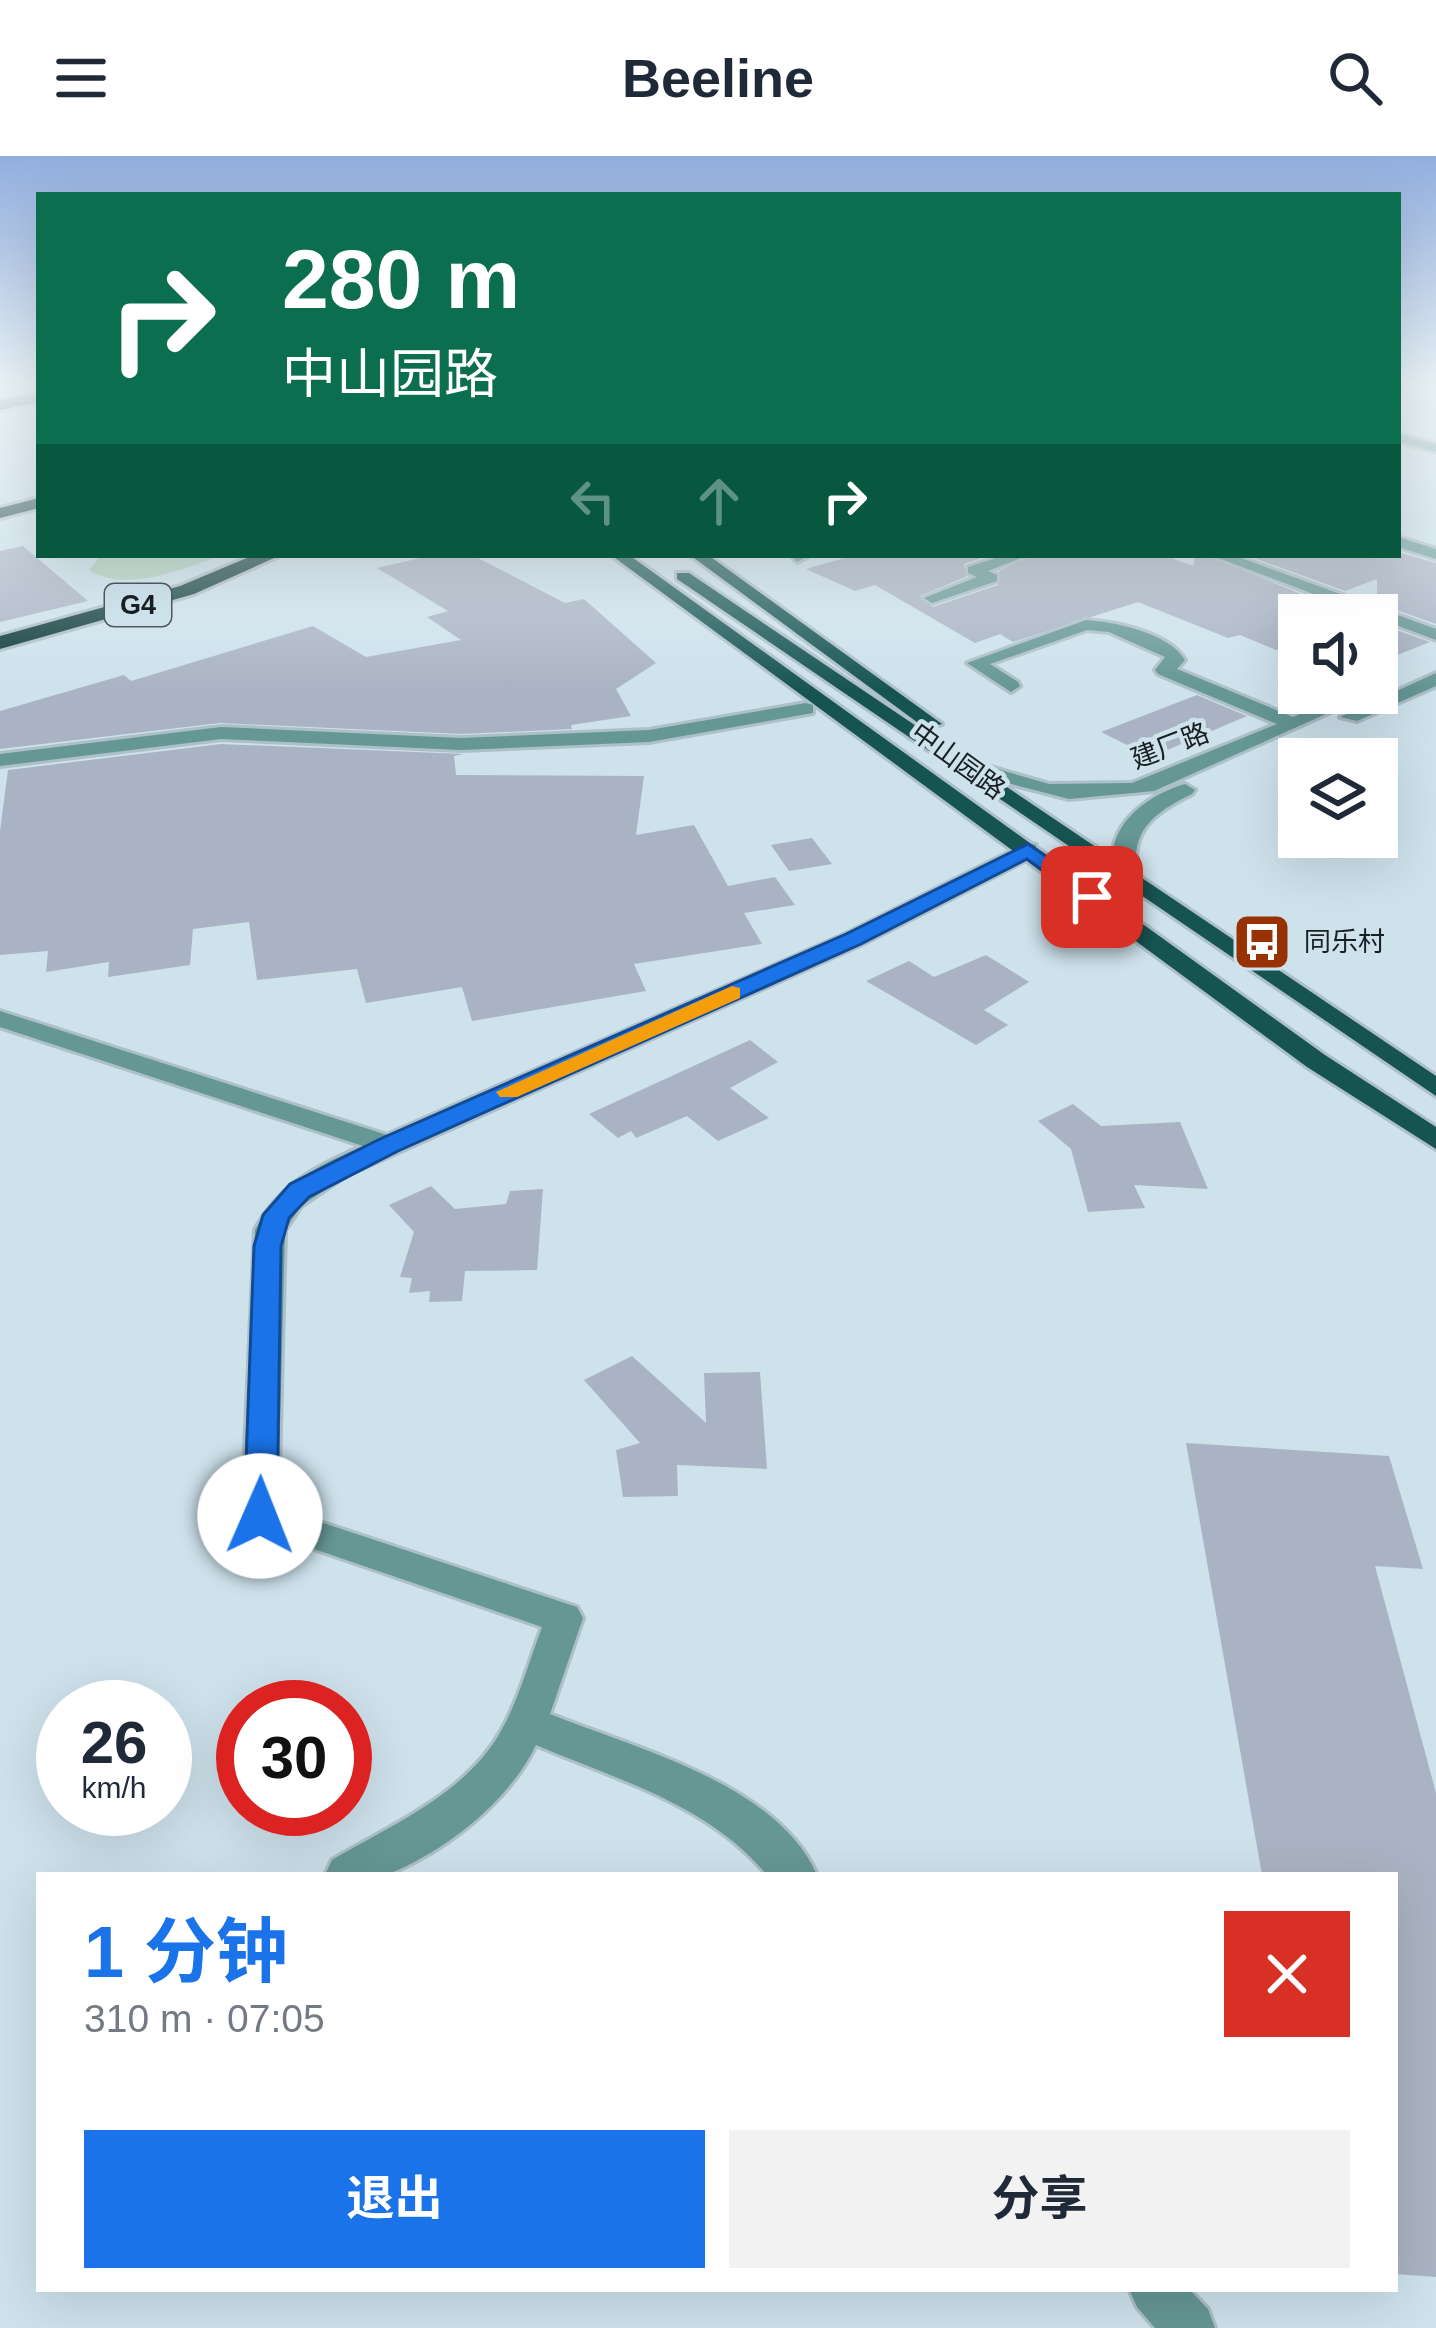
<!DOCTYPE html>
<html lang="zh">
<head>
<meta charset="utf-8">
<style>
	:root { --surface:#fff; --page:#f2f2f3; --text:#1f2937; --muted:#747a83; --accent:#1a73e8 }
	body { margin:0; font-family:Helvetica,"Noto Sans SC",sans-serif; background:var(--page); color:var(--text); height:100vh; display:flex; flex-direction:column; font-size:45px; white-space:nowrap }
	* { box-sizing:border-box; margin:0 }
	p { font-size:39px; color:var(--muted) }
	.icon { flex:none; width:66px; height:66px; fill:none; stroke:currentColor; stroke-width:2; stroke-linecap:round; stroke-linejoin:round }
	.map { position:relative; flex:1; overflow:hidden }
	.details { position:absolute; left:36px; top:1716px; width:1362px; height:420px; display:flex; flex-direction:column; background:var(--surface); border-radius:0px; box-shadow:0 12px 48px #0002 }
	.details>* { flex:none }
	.hud { position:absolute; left:36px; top:36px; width:1365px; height:366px; border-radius:0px; box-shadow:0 12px 48px #0002; background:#0b6e4f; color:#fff; overflow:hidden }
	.buttons { position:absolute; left:1278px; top:438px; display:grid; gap:24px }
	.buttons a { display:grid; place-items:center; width:120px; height:120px; border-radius:0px; background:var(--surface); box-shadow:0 12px 48px #0002; font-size:60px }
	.speed { position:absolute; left:36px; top:1524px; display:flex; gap:24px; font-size:60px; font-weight:700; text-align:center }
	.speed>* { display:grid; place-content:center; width:156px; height:156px; border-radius:50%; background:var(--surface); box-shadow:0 12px 48px #0002; line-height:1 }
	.speed small { font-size:30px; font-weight:400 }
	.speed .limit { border:18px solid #d22; background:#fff; color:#111 }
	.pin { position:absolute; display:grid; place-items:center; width:102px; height:102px; color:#fff; margin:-51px; border-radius:24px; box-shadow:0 6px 18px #0006 }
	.me { position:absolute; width:132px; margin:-66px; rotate:1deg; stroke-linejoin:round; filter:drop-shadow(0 0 9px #0008) }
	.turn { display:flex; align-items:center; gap:42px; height:252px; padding:0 48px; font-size:54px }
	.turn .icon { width:156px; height:156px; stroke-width:2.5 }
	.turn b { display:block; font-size:84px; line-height:102px }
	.lanes { display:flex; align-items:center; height:114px; padding:0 48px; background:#0003; justify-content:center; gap:60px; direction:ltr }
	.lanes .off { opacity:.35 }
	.round { display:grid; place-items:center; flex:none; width:126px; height:126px; border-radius:0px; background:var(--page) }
	.headline { display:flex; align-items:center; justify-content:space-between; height:204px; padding:0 48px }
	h1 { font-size:72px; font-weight:700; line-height:90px; color:var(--accent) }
	.button { display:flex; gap:24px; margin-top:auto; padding:24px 48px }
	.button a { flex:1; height:138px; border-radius:0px; background:var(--accent); color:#fff; font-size:48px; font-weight:700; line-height:138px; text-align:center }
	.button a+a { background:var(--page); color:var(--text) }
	header { display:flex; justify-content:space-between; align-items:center; height:156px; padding:0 48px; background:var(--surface); font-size:54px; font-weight:700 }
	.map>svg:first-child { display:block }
	.green { fill:#b1d2be }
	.building { fill:#aab3c3 }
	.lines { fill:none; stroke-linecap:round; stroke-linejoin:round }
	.minor-casing { stroke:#adbfc8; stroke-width:6 }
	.major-casing { stroke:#adbfc8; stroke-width:6 }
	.highway-casing { stroke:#adbfc8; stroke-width:6 }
	.minor { fill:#659795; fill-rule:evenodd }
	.major { fill:#165452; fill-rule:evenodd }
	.highway { fill:#0d3a39; fill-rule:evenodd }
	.route { fill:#1a73e8; stroke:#114b97; stroke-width:3 }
	.slow { fill:#f59e0b }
	.labels { text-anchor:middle; stroke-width:9; stroke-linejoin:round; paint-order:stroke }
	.shield { fill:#cee2ec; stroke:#4f5a60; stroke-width:3 }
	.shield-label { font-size:27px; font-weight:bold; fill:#192024 }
	.far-street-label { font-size:27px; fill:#192024; stroke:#cee2ec }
	.far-poi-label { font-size:27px; fill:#192024; stroke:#cee2ec; text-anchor:start }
</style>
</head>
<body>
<header><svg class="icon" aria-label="menu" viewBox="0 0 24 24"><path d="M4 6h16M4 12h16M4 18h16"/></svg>Beeline<svg class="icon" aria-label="search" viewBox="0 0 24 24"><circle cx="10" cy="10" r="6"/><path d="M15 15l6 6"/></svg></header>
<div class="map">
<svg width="1436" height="2172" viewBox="0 0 1436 2172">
	<rect width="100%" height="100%" fill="#cee2ec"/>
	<path class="green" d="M101,399H222C187,412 124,438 89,414Z"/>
	<g class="building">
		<path d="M23,390L88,445L0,466V395Z"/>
		<path d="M1398,396L1436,407V468L1377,447V423L1345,435L1246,399Z"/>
		<path d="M433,399H472L565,447L584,443L656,507L616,533L631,560L571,569L572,573L461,578L220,567L0,593V555L124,519L131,525L313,470L366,501L461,484L427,461L448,455L377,412Z"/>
		<path d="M855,399H990L964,408L966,421L920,440L933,451L998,429L999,415L1033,399H1163L1193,410L1195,399H1206L1318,445L1299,452V486L1276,494L1240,479L1228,482L1138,446L1013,486L1000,478L975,487L875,429L855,435L806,413Z"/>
		<path d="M1377,467L1430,486L1377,507Z"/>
		<path d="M1197,539L1247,560L1151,601L1101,576Z"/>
		<path d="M221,588L464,598L454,600L456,619L644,620L636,679L694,669L728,730L775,721L795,749L744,757L762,788L634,808L646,835L472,865L462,831L366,847L357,813L257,824L249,766L193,773L190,809L108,821L109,806L46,816L48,795L0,799V675L8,614Z"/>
		<path d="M812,682L832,708L789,715L771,689Z"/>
		<path d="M986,799L1029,826L984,854L1008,869L976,889L866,825L909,805L934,821Z"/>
		<path d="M750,884L778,906L730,932L769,962L718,985L687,960L636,982L631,975L618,982L589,958Z"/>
		<path d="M1073,948L1101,970L1180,966L1208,1033L1134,1029L1145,1052L1088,1056L1071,993L1038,965Z"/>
		<path d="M431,1030L455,1053L506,1048L510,1035L543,1033L537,1114L465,1115L462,1145L429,1146L430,1135L409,1137L412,1122L400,1121L414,1076L389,1049Z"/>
		<path d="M632,1200L706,1267L704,1217L760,1216L767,1313L677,1309L678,1340L623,1341L616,1294L640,1287L584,1224Z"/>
		<path d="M1186,1287L1389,1300L1423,1413L1375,1410L1436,1637V2121L1395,2118V1719H1262Z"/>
	</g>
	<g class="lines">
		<g class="minor-casing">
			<g id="minor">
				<path d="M1398,278L1436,288V296L1398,286Z"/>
				<path d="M1398,381L1436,393V403L1398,391Z"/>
				<path d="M790,399H810L797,406Z"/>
				<path d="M1005,399H1029L988,415L997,419V425L932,447L924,442L977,421L968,417V411Z"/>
				<path d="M1210,399H1233L1436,473V484Z"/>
				<path d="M1086,464C1116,466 1169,477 1185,504L1177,513L1293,561L1348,537H1373L1154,635L1069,643L980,620V612L987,610L1049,628L1132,627L1277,568L1158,518L1155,514L1165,501L1109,476L1087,474L990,508L1018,526L1020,530L1011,536L967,507Z"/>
				<path d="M1436,517V530L1357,565L1340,561Z"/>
				<path d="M806,547L813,549V557L649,586L461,594L221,583L0,610V598L221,571L461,582L649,574Z"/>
				<path d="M1185,628L1195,634L1192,638C1153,657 1130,674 1137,720L1126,727L1118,725C1097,677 1143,640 1185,628Z"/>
				<path d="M1028,687L1036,689V699L862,788L347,1019L301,1050L285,1074L278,1352L577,1451L583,1462L550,1558C634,1592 778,1628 817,1719H767C708,1648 618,1624 536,1589C509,1645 448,1693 391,1717C373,1724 345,1719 325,1719L332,1704C391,1669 466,1638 501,1575C519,1543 529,1506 542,1471L247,1370L242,1360L255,1074C280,1028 317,1010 363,990L0,871V855L387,979L846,778Z"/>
				<path d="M1129,2133H1189L1208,2153L1215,2172H1155L1137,2151Z"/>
			</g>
		</g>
		<g class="major-casing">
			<g id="major">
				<path d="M611,399H629L1325,899L1436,971V993L1307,911Z"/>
				<path d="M690,399H708L942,568L925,572Z"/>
				<path d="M677,417H689L1436,920V940L677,423Z"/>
			</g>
		</g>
		<g class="highway-casing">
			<g id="highway">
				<path d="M39,236V246L0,254V244Z"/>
				<path d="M39,342V352L0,362V352Z"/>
				<path d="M254,399H281L194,438L0,493V480L180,430Z"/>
			</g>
		</g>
		<use href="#minor" class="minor"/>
		<use href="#major" class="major"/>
		<use href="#highway" class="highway"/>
	</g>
	<linearGradient id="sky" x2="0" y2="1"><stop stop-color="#91aede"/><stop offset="0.43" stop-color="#e9f2f6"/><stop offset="1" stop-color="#e9f2f6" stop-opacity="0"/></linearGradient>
	<rect width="1436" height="534" fill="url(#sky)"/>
	<path class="route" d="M1028,688L1100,737V745H1085L1027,703L861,788L398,995L309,1041L289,1062L281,1090L277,1360L272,1369L260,1373L249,1369L244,1360L254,1090L263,1059L290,1028L380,983L846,778Z"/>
	<path class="slow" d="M732,830L740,832V842L517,941H500L496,936Z"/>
	<defs>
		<g id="bus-square" transform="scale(3)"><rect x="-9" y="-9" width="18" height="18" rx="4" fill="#983205" stroke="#cee2ec"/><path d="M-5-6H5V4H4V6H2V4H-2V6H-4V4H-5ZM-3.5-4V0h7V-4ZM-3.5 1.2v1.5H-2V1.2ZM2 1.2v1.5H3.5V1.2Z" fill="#fff"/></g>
	</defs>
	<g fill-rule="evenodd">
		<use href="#bus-square" x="1262" y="786"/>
	</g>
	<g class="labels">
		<rect class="shield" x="105" y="428" width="66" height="42" rx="9"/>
		<g class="shield-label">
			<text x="138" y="458">G4</text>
		</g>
		<g class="far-street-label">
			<text transform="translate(1170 590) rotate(-21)" y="9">建厂路</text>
			<text transform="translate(958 605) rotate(36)" y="9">中山园路</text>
		</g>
		<g class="far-poi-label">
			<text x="1304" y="795">同乐村</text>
		</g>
	</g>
</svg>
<div class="buttons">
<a><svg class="icon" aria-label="sound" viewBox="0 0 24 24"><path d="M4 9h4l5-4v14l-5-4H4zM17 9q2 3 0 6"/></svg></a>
<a><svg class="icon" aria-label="layers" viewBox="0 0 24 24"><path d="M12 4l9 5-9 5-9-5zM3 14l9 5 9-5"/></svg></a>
</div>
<div class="speed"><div>26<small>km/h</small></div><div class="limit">30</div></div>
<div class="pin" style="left:1092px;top:741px;background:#d93025"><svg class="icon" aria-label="arrive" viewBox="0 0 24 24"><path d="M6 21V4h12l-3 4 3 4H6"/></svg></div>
<svg class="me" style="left:260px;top:1360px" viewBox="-20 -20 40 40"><circle r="19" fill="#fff"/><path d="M0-13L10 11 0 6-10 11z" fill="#1a73e8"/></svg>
<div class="hud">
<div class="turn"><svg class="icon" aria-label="right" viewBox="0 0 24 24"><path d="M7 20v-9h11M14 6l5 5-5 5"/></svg><div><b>280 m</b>中山园路</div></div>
<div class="lanes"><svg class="icon off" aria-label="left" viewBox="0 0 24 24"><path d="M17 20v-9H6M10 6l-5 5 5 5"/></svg><svg class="icon off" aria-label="ahead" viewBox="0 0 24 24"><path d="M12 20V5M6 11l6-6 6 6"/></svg><svg class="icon" aria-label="right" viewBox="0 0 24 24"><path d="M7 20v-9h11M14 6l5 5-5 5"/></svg></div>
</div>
<section class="details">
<div class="headline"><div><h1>1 分钟</h1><p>310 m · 07:05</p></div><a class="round" style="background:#d93025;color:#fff"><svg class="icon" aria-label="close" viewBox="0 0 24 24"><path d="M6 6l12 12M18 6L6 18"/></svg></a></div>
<div class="button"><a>退出</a><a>分享</a></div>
</section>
</div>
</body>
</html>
